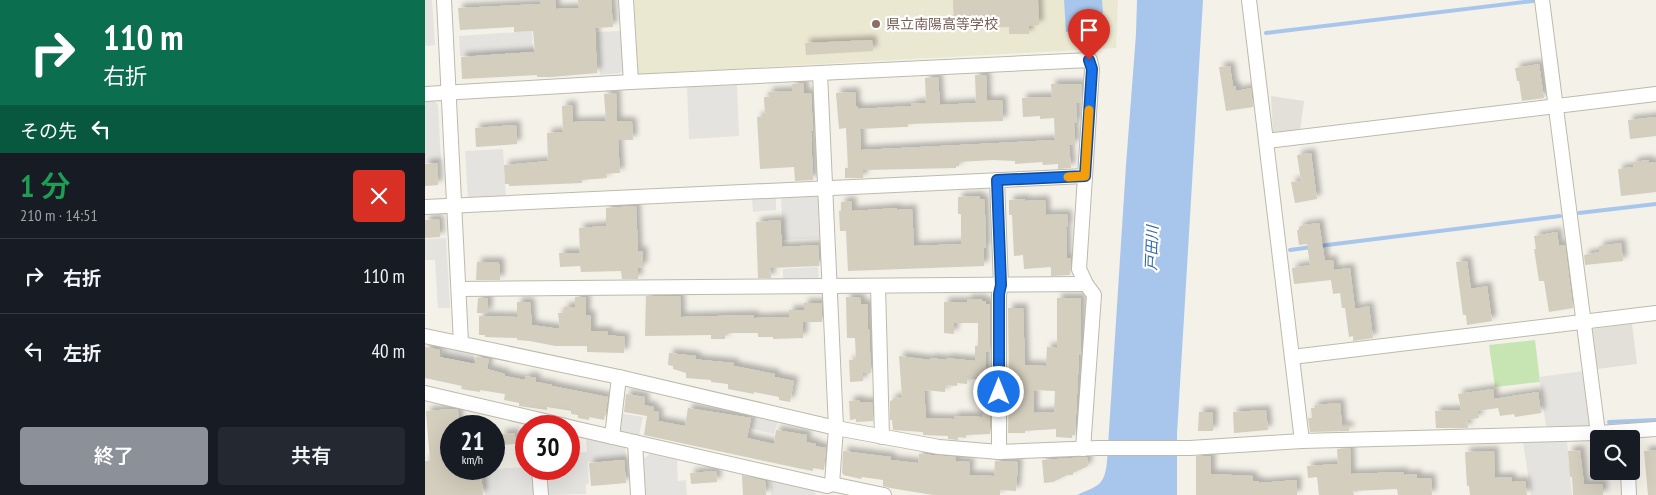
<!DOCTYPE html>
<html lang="ja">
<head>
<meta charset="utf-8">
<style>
	:root { --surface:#171b24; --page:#242831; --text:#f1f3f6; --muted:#9ea1a6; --line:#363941; --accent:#8c9099 }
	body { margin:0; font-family:"PT Sans Narrow","Noto Sans JP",sans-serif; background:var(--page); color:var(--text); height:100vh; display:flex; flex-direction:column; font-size:19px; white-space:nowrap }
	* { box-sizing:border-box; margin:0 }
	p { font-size:16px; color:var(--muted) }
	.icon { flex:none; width:28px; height:28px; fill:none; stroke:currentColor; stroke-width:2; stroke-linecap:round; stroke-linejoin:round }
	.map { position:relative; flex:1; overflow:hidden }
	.drawer { display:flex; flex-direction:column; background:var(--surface); width:425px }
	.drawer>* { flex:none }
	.top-card { background:#0b6e4f; color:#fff; overflow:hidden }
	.fabs { position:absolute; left:1165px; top:430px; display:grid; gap:10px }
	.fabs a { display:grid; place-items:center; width:50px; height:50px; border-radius:5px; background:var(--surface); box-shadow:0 5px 20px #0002; font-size:25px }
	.speed { position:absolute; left:15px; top:415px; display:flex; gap:10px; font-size:25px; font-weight:700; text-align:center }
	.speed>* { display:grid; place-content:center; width:65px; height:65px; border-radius:50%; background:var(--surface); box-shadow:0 5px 20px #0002; line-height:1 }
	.speed small { font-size:12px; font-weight:400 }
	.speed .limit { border:8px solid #d22; background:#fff; color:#111 }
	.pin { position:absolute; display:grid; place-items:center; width:42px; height:42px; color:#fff; margin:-51px -21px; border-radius:50% 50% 50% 0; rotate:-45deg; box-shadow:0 0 5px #0007 }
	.pin .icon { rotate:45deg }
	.me { position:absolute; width:55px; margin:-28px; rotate:0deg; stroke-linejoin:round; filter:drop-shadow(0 0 4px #0008) }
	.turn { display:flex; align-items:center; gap:18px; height:105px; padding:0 20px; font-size:22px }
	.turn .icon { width:65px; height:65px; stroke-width:2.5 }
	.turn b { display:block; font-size:35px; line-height:42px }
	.then { display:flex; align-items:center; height:48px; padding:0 20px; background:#0003; gap:10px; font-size:19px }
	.round { display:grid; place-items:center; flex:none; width:52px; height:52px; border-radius:5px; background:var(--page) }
	.head { display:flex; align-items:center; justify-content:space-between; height:85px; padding:0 20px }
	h1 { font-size:30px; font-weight:600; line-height:38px; color:#1e9e55 }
	.button { display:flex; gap:10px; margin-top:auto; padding:10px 20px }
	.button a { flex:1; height:58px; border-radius:5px; background:var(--accent); color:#fff; font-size:20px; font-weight:600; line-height:58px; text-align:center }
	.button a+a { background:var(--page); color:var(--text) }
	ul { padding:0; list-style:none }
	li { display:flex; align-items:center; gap:15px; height:75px; padding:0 20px; border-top:1px solid var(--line) }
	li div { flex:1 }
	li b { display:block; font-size:19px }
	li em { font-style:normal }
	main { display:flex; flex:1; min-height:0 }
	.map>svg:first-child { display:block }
	.industrial { fill:#e2e0d9 }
	.education { fill:#ebe8d2 }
	.green { fill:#c7e5b3 }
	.parking { fill:#e4e3df }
	.water { fill:#a8c6ec }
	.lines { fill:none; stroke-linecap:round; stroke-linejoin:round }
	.stream { stroke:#a8c6ec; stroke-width:4 }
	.building { fill:#d4cebe; fill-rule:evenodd; filter:url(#shadow) }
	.street-casing { stroke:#bebaab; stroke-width:16 }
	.street { stroke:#fff; stroke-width:14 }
	.route-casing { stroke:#114b97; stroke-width:12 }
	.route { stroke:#1a73e8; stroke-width:9 }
	.slow { stroke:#f59e0b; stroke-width:9 }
	.education-dot { fill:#8d6e63; stroke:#fff; stroke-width:2 }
	.labels { text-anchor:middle; stroke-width:4.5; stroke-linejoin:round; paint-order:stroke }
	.education-label { font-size:14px; fill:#785e54; stroke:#fff; text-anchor:start }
	.water-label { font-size:15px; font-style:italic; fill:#3669ab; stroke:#fff }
</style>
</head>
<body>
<main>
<section class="drawer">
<div class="top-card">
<div class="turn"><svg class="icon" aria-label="right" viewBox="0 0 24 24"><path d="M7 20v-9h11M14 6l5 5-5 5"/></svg><div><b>110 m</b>右折</div></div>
<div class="then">その先<svg class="icon" aria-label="left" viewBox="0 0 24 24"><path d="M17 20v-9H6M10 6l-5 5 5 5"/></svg></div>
</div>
<div class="head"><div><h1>1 分</h1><p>210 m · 14:51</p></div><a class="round" style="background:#d93025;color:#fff"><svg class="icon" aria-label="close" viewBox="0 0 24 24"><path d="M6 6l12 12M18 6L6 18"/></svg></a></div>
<ul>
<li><svg class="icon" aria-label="right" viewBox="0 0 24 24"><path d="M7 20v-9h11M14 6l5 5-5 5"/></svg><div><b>右折</b></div><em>110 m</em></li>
<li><svg class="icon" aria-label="left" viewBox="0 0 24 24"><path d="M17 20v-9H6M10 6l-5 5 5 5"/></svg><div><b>左折</b></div><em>40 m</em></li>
</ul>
<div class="button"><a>終了</a><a>共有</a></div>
</section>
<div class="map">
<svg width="1231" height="495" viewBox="0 0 1231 495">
	<defs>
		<filter id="shadow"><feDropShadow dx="4.5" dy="-4.5" stdDeviation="2.5" flood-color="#0004"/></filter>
	</defs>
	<rect width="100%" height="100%" fill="#f3f1e8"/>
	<g class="industrial">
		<path d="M846,96L879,101L875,131L848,134Z"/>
		<path d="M1207,324L1212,364L1172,369L1167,329Z"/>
	</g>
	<path class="education" d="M209,0H693L691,48L213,74Z"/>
	<path class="green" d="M1110,340L1115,382L1070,387L1064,345Z"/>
	<g class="parking">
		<path d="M0,0H7L10,45L0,46Z"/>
		<path d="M107,31L108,51L35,56L34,36Z"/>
		<path d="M196,31L199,69L195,73L175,75L172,32Z"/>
		<path d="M312,85L314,136L264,139L262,87Z"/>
		<path d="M9,101L13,105L16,162L0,163V102Z"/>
		<path d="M78,149L81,198L43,200L40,151Z"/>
		<path d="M390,195L394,199L396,238L358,240L356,197Z"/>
		<path d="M351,197V210L328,212L327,199Z"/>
		<path d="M21,238L25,308H13L10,260H0V239Z"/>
		<path d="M393,267L394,282H358V269Z"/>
		<path d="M20,346L50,352L48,363L18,357Z"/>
		<path d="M1159,371L1165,426H1121L1114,377Z"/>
		<path d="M194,413L218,417L214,436L192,432Z"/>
		<path d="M329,414L353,420L349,434L325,428Z"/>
		<path d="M161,437L200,446L201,459L163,462L164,484H161V494L122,495L120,469H144V453L162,452Z"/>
		<path d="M1098,442H1142L1147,495H1106Z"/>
		<path d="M225,454L252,460L253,481L261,480L262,495H219L217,460Z"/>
		<path d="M101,467V469H108L109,495H60L58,470Z"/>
		<path d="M345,479L388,488L391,495H346Z"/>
	</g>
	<g class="water">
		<path d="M639,0H677L679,30L641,32Z"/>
		<path d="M712,0H778L752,434V495H652C673,485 679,487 682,462L701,165L711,34Z"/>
	</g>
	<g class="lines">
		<g class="stream">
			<path d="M841,33L1108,1"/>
			<path d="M1154,213L1231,204"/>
			<path d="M894,246L1135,216"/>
			<path d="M865,250L887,247"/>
			<path d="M1184,422L1231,420"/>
		</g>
	</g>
	<g class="building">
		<path d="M115,0H130L131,9L154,8L153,0H186L188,27L170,28L172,73L126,77H112V75L37,79L36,57L110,52L108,31L89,32V27L35,30L33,8L116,4Z"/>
		<path d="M528,0H613L614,25L604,26V34H584V27L529,29Z"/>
		<path d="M447,40L448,51L381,55L380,43Z"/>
		<path d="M1114,64L1119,98L1097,101L1094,81H1092L1090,68Z"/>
		<path d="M805,66L808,86H811V91L826,88L828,107L801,111L794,67Z"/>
		<path d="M550,75H561L562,101L577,100L578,121L483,124V127H478L435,129L436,150L630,140L629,118L615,119V116L598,117L597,98L627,97L626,84H657L656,103H651L652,123H649L650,145H644L646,168L633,169V164L618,165L617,162L590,164V161L568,160L534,162V166H531V168L438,170V178H420V168H423L421,128L414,129L411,93L430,92L431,106H433V109L487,106L486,104L501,103L500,78L513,77L515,105L551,103Z"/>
		<path d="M379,83V93H386L388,131H386L388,180L370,181L369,167L335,169L332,117L340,116L339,97H344L343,92L368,91L367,84Z"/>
		<path d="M191,93L192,121L207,122L208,140H194L193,142L195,173H181L182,178L157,180V183L84,186V184H80L79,165L123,161L122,133L138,132L137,106L147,105L148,122L181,121L179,94Z"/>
		<path d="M1231,117V136L1205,139L1203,120Z"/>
		<path d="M91,125L92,144L51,147L50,128Z"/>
		<path d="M886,153L892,199L870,203L866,182L876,181L872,155Z"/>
		<path d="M1224,160V163L1231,162V192L1196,196L1193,169L1208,167V162Z"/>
		<path d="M12,163L13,185L0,186V164Z"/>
		<path d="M554,196L555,199H559L560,214L561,248H559V266L423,271L421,231H415L414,211H416V202L427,201V211L472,208V210L487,209L489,246L536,244V214H533V197Z"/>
		<path d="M600,199V201L620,200L621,215L642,214L643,227H641L642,259L646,258L645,275L626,276V267L599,269L598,255L589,256L587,215H584V200Z"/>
		<path d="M211,206L213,251H218V267L213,268V279H197L196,271L156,272L155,266L135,267L134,253H155L154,228L181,226V208Z"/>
		<path d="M14,219L15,237L0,238V220Z"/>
		<path d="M355,220L357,247L393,245L394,266L345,268L346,278H333L331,222Z"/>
		<path d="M894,223L900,261L908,260L909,270L925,268L930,309L944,306L948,338L928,341V336L924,337L920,308H917L915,293L908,294L906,280L869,284L867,268L885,265L882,244L874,245L872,230H874V227L879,225Z"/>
		<path d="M1132,232L1134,246L1140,245L1148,308L1124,312L1119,281H1114L1109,249H1111L1109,236Z"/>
		<path d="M1196,243L1198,261L1160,265L1159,255L1174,252V246Z"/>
		<path d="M1042,261L1046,289L1062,286L1067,321L1042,325L1041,315H1038L1031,262Z"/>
		<path d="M52,262H74V264H75V280H51Z"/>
		<path d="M221,296H255L256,317L329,315V318L364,317V310H379V303H397V322H378V338L348,339V337H333V333H300V339H286V335L220,336Z"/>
		<path d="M150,297H161V315H166V331H183V335L200,337L199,353L162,352V346H130L105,341L92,340V338L60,337V335H54V316L92,317V302H105L107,325L135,329L133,313H139V307H150Z"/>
		<path d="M421,297L436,298V304H443V329H444L446,373H438V381L425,382L424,360H431L430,338H422Z"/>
		<path d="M53,298H63V313H52Z"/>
		<path d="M632,298H656V355H654L650,435H647V438L631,437V429L600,431V433H583L584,384L583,308H598L600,365L621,366L622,347L632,348ZM609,390L630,391L629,412L609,413Z"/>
		<path d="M542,299H557V301H561V304H565V352H561V379H542V384L532,383V386L520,385V392L499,390L501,418L529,419V416L557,417V410H565V434L541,435V438L533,437V440L523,439V436L498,435V432L468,430L467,420H465V401L468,400V398L477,397L474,356L505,360V358L521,360V358L550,361V346H553V323H529V334L519,333V302H542Z"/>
		<path d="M0,347L15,350L14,357L50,364L51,357L64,359L62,369L80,374V376L100,380L101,376L111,378V382L127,385V386L183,397L179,420L164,417V420L153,418V415L146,414V411L122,407V410L94,406V403L79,400L80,394L55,390V392L36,389L37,386L0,378Z"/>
		<path d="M244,353L271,356V359L277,360L309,363V366L350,374V377L369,381L365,402L354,400V397L329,392V394L303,389V384L286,382V380L261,378V373L248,369V366L243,365Z"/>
		<path d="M1068,389L1069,399L1113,392L1116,413L1090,417L1089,414L1075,416L1073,408L1052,411L1054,418L1042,420L1043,428H1011L1010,411L1036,410L1033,394Z"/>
		<path d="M201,394L220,397L219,405L229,407L228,411L234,412L233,421L260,426L263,408L326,418L322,438L349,444L351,430L382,435L381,442L391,444L390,446L401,448L399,470L388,468V471L377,469L219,435L222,416L199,412Z"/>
		<path d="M435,400V402H447L448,421L431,422V419L425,420L424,401Z"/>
		<path d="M915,403L917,426H924V431L885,432L883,418H887L886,408H890V405Z"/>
		<path d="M28,409L33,410L34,426H26V474L56,472L58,495H0V461H5L1,411Z"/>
		<path d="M841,410L843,430L809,433L808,412Z"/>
		<path d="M774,412H788V431H773Z"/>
		<path d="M90,433V444L77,445L76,434Z"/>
		<path d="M925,448L926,474L978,472L979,475L992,474V478H1006L1007,495H973L972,489L928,491L929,495H894L892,477L883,478L882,466L913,464L912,449Z"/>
		<path d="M1155,450L1159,484H1178V495H1148L1147,477H1145L1143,451Z"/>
		<path d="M1231,450V495H1223L1219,451Z"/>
		<path d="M418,451L466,457V460L493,463L494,454L531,457L530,461L545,462L544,475L569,476L570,461L593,462L591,491L575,490V495H508L465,488L458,486V480L437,477L436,479L418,475V473H417Z"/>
		<path d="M1069,451L1070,478L1086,477L1087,482L1100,481L1102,495H1045L1044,486H1042L1040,452Z"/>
		<path d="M771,456H786V474L828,476V481H834V483L872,480V495H771Z"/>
		<path d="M662,457L663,466L648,473V475H642L628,482L619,483L617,460Z"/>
		<path d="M199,460L201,483L166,486L164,463Z"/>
		<path d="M291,471L292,482L266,484L265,473Z"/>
		<path d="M317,475L340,481L341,495H318Z"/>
	</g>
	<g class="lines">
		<g class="street-casing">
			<g id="street">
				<path d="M19,0L36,343"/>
				<path d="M201,0L206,82L665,60L667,69L654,269L661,284L669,295L658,449"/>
				<path d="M824,0L877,441"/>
				<path d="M1117,0L1173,433"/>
				<path d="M0,94L206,82"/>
				<path d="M842,141L1231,94"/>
				<path d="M572,180L576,285L574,294V452"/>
				<path d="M0,207L660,176"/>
				<path d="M453,286L457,437"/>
				<path d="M34,289L661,284"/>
				<path d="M0,336L194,377L411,428L514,447L574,452L673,448H765L877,441L1173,433L1231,429"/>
				<path d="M867,357L1231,313"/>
				<path d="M0,393L141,426"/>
				<path d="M144,427L402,486L407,484L411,428L395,73"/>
				<path d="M187,437L194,377"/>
				<path d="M210,442L213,495"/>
				<path d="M114,469L116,495"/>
				<path d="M1203,471L1204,495"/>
				<path d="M407,484L459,495"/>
			</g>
		</g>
		<use href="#street" class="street"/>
	</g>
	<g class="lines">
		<g class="route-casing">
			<path id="route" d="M574,392V294L576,285L572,180L660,176L667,69L664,60"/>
		</g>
		<use href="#route" class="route"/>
		<path class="slow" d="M643,177L660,176L664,110"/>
	</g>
	<circle class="education-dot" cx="451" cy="24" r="5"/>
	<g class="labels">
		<g class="education-label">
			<text x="461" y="29">県立南陽高等学校</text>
		</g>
		<g class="water-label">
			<text transform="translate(727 248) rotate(-88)" y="5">戸田川</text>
		</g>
	</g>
</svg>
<div class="fabs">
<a><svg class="icon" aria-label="search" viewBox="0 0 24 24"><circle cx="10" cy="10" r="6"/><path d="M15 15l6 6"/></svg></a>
</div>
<div class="speed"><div>21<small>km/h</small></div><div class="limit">30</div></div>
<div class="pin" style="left:664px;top:60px;background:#d93025"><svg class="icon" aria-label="arrive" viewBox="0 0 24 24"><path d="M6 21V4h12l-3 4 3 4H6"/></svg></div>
<svg class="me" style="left:574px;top:392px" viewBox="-20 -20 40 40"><circle r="17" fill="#1a73e8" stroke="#fff" stroke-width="3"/><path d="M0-11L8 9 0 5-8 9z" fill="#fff"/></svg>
</div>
</main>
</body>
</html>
